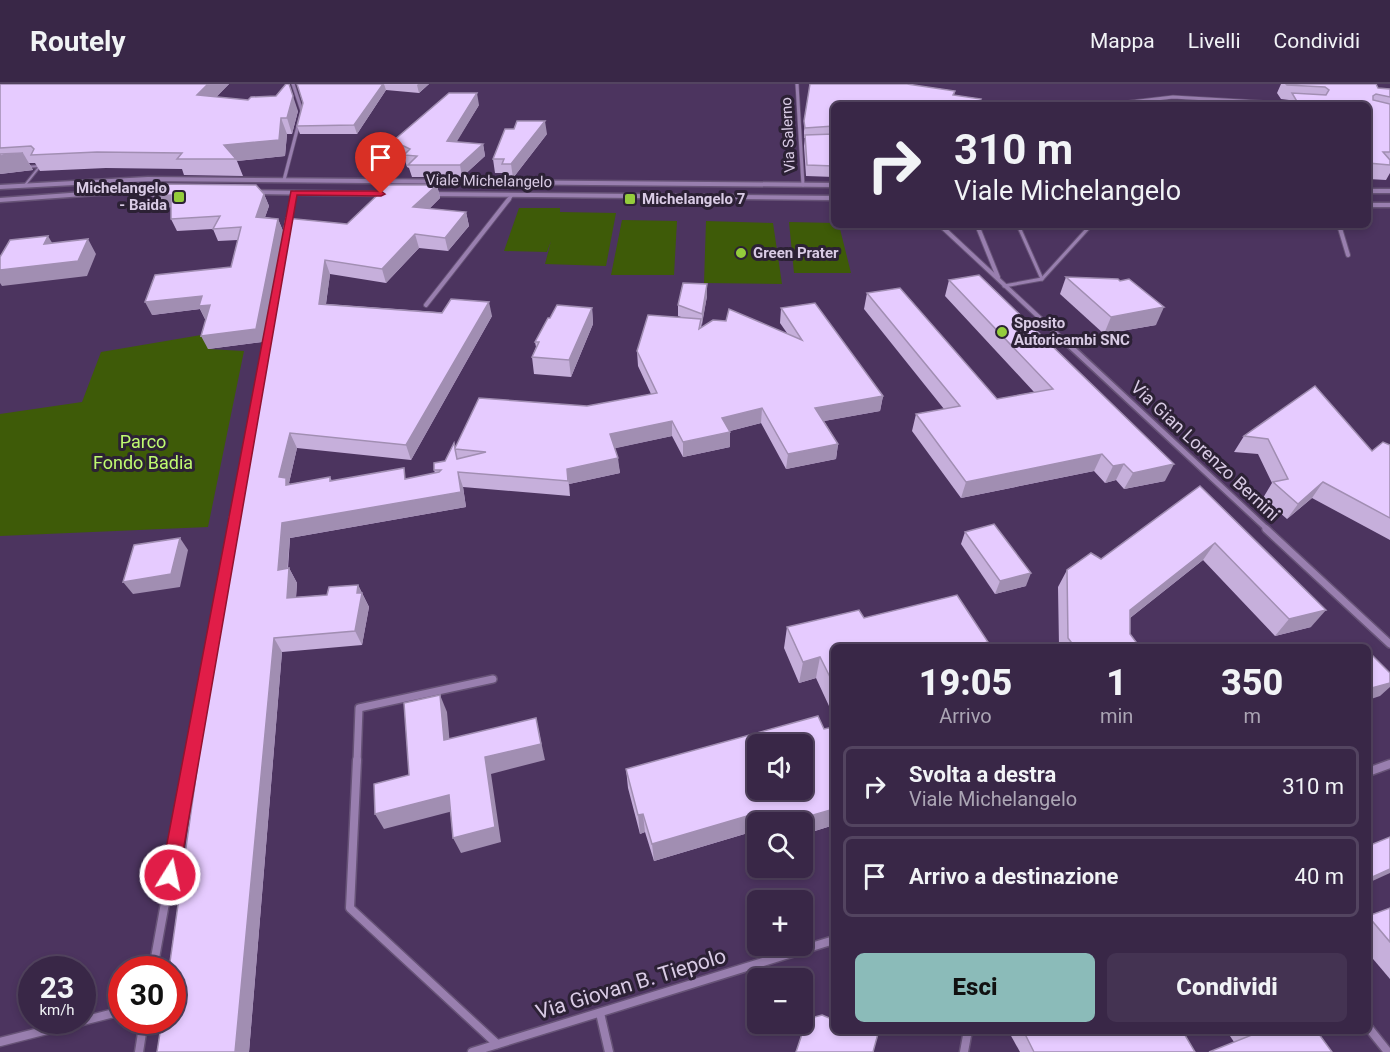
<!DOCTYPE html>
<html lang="it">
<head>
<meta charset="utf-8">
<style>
	:root { --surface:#392747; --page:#443352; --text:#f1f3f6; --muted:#aba5b4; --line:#534460; --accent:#8bbbb9 }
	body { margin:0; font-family:Roboto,sans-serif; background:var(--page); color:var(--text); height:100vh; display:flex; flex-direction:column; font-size:22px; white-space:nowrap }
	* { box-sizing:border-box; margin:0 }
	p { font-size:20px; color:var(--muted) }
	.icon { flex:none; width:33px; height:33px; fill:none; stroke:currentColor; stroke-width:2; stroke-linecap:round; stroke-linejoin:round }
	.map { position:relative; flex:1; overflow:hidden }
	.details { position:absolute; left:831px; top:560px; width:540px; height:390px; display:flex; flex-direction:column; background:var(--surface); border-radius:9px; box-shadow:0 3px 9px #0003,0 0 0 2px var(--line) }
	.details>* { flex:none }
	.top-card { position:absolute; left:831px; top:18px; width:540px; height:126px; border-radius:9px; box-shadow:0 3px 9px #0003,0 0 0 2px var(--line); background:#392747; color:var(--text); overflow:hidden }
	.controls { position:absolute; left:747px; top:650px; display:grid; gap:12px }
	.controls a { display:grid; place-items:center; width:66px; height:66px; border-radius:9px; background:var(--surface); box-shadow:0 3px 9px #0003,0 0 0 2px var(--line); font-size:30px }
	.speed { position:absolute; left:18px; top:872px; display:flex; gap:12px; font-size:30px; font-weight:700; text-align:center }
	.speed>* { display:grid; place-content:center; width:78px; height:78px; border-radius:50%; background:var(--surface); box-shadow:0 3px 9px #0003,0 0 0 2px var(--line); line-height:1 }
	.speed small { font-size:15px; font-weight:400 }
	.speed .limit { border:9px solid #d22; background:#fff; color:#111 }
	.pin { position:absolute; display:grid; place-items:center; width:51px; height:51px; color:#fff; margin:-62px -26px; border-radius:50% 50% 50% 0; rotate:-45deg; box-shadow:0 0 6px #0007 }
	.pin .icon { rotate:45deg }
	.me { position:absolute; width:66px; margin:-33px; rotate:10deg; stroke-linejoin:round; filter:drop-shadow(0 0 4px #0008) }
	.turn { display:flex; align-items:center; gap:21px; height:126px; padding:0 24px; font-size:27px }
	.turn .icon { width:78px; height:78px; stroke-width:2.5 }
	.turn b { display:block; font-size:42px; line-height:51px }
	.eta { display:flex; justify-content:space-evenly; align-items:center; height:102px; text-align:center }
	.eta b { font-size:36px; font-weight:800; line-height:42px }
	.cta { display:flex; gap:12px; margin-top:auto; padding:12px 24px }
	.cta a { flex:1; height:69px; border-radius:9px; background:var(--accent); color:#111; font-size:24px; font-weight:800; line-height:69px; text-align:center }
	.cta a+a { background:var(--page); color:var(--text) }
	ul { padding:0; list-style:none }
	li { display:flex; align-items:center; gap:18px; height:81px; margin:0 12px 9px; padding:0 12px; border:3px solid var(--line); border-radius:9px }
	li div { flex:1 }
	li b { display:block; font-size:22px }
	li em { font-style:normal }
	header { display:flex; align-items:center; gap:36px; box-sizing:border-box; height:84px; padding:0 30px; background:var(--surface); border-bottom:2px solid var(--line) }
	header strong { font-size:28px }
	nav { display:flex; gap:33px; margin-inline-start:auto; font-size:21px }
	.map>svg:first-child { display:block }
	.green { fill:#3e5b08 }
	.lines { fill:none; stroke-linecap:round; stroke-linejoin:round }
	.lane-far1-casing { stroke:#675377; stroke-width:4 }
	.lane-casing { stroke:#675377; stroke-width:5 }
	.street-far4-casing { stroke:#675377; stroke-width:4.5 }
	.street-far3-casing { stroke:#675377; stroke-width:6 }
	.street-far2-casing { stroke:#675377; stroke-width:8 }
	.street-far1-casing { stroke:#675377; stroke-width:10 }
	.street-casing { stroke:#675377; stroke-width:11 }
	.secondary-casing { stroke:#675377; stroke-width:3 }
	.lane-far1 { stroke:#997faf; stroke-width:2 }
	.lane { stroke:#997faf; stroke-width:3 }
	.street-far4 { stroke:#997faf; stroke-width:3 }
	.street-far3 { stroke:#997faf; stroke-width:4 }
	.street-far2 { stroke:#997faf; stroke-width:5 }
	.street-far1 { stroke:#997faf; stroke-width:7 }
	.street { stroke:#997faf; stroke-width:8 }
	.secondary { fill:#997faf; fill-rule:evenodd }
	.wall { fill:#c6afdb }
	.shaded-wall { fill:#a18eb2 }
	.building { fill:#e6cbff; stroke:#a18eb2; stroke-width:1.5; fill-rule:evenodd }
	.route { fill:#e11d48; stroke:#92132f; stroke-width:1.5 }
	.poi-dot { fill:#94cc3c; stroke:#2c2135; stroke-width:2 }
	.labels { text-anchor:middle; stroke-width:6; stroke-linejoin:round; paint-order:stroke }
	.far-street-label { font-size:15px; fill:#d9cbe5; stroke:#2c2135 }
	.far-poi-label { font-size:15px; font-weight:bold; fill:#d9cbe5; stroke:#2c2135; text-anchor:start }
	.park-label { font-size:18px; fill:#bffa70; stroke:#2c2135 }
	.street-label { font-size:18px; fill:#d9cbe5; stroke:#2c2135 }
	.near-street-label { font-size:21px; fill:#d9cbe5; stroke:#2c2135 }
</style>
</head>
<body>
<header>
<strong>Routely</strong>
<nav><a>Mappa</a><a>Livelli</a><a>Condividi</a></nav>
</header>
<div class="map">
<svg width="1390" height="968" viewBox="0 0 1390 968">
	<rect width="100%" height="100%" fill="#4c345f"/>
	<g class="green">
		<path d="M519,124H560V128L616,129L606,182L545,180L551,157L547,168L504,167Z"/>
		<path d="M622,136L677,137L674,191H611Z"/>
		<path d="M706,137L773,139L782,200L704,199Z"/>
		<path d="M789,138L834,139V141H839L851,189H794Z"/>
		<path d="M207,250L208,265L244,267L208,443L0,452V330L82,318L101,268Z"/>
	</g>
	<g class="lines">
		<g class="lane-far1-casing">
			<path id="lane-far1" d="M25,83L40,82L25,101"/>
		</g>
		<g class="lane-casing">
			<g id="lane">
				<path d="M1042,195L1091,141"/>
				<path d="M1004,202L1042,195L1018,141"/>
			</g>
		</g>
		<g class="street-far4-casing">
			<g id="street-far4">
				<path d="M797,0L803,101"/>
				<path d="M1105,21L1173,13L1292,20"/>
				<path d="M284,96L302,27L293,0"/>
				<path d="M292,117L294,108"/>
				<path d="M508,117L512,111"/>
			</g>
		</g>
		<g class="street-far3-casing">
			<g id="street-far3">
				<path d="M288,140L293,115"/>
				<path d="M940,141L1071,263"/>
				<path d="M977,141L998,193"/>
				<path d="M1339,141L1348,171"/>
				<path d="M426,221L509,115"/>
			</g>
		</g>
		<g class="street-far2-casing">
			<path id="street-far2" d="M1069,261L1268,446"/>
		</g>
		<g class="street-far1-casing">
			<g id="street-far1">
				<path d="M1266,445L1390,560"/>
				<path d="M191,678L224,493"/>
				<path d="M357,678L359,624L493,595"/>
			</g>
		</g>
		<g class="street-casing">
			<g id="street">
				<path d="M357,676L350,824L497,960"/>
				<path d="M1368,688L1390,680"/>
				<path d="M153,885L191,676"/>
				<path d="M600,929L609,968"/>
				<path d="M1368,943L1388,968"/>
				<path d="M0,958L122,927"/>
				<path d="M139,968L144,936"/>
				<path d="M472,968L834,856"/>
				<path d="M964,968L968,946"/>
			</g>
		</g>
		<g class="secondary-casing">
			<g id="secondary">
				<path d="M148,93L834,99V103L148,97L0,105V101Z"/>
				<path d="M172,105H175V109L98,111L0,118V114L98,107Z"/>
				<rect x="1368" y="105" width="22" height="4"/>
				<path d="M244,106L394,108L398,110L394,112L247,110H244Z"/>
				<path d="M421,108L834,112V116L424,112H421Z"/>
				<rect x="1368" y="119" width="22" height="4"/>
			</g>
		</g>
		<use href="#lane-far1" class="lane-far1"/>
		<use href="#lane" class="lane"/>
		<use href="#street-far4" class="street-far4"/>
		<use href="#street-far3" class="street-far3"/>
		<use href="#street-far2" class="street-far2"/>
		<use href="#street-far1" class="street-far1"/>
		<use href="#street" class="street"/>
		<use href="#secondary" class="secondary"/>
	</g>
	<g class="wall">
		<path d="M0,0H229L216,13L298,27L292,50H287L285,72L237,77L243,92L184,91L182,85L106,84L40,87L35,79H29L33,86L0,90Z"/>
		<path d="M297,0H429L419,9L386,6L357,50H300L297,42L303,19Z"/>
		<path d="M810,0H907L955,7L954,11L981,15L979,21H834V93L806,92L804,62L805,54H804V47Z"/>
		<path d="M1281,0H1376L1378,4L1390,5V89L1386,96L1368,95V21H1286L1289,16L1281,15L1277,9Z"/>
		<path d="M479,21L456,58L483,60L485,72L462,93H412L409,84L407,83L404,73L396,69L393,57Z"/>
		<path d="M547,50L513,94H505L504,89H495L493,75Z"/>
		<path d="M437,101L440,114L429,125L466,128L469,142L448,167L419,164L386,199L330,190L326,220L492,232L411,376L297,364L289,399L290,400L330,393L332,397L408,395L435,389L434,386L445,377L456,363L587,322L651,310L638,282L637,267L681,233L678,232V221L707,200V212L701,244L787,249L780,239L781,224L883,312L880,327L824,337L838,360L836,375L786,385L761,339L730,347V363L683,373L672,352L615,364L620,389L569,400L570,412L463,403L466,423L290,454L288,485L289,484L297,499L296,513L327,511L358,501L369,523L362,561L282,568L249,968H157L224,499L220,493L234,430L267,247L265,243L347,140Z"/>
		<path d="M264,110L269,122L265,133L278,135L283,147L262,258L208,265L206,235H205L200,225L152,231L231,183L238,156L218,157L213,145L177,147L171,135V123L159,124L153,112Z"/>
		<path d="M1066,193L1156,241L1104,250L1060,210Z"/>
		<path d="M949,196L1165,397L1124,405L1116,396L1105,399L1094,387L961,414L912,347L916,330L944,325L864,225L867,209L997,315L1034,308L945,212Z"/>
		<path d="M592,224L593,240L571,293L534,290L532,273L536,263L535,258L550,234Z"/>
		<path d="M1244,352L1372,367L1390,361V456L1312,414L1287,435L1263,414L1272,399L1258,370L1234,368Z"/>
		<path d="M1200,402L1311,543L1275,552L1203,476L1130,534V550L1139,562H1059L1058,503L1067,486L1101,475Z"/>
		<path d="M965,448L1026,502L995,510L961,460Z"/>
		<path d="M864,534L988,558L986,562H834V620L829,622L816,594L799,599L784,564L787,543Z"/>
		<path d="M834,643V741L802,751V738H758V746L654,777L645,748L640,750L628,704L626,685Z"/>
		<path d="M1390,824V895L1368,869V832Z"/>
		<path d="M1011,946H1182L1195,968H1020L1010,950Z"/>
		<path d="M1226,946H1316L1234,958Z"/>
	</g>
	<g class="shaded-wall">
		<path d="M208,0H229L203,27L197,11Z"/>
		<path d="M383,0H384L386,6L357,50L354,41Z"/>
		<path d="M418,0H429L419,9L417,1Z"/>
		<path d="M477,9L479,21L450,69L447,57Z"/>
		<path d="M293,12L298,27L292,50L287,34Z"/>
		<path d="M281,34L287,50L285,72L237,77L224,61Z"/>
		<path d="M545,37L547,50L513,94L511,80Z"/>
		<path d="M483,60L485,72L462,93L460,81Z"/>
		<path d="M23,69L33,86L0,90V72Z"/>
		<path d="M437,101L440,114L417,137L413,123Z"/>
		<path d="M264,110L269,122L261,145L256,133Z"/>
		<path d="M171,111L177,123L159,124L153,112Z"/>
		<path d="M466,128L469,142L448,167L445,154Z"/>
		<path d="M278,135L283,147L262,258L208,265L201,252Z"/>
		<path d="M415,150L419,164L386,199L382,185Z"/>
		<path d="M48,152L57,167L44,160Z"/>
		<path d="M88,155L96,170L87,192L2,202L0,199V186Z"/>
		<path d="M325,176L330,190L324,234L319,220Z"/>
		<path d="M707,200V212L702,241V230Z"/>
		<path d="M202,212L210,221L216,234L205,235L200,225L152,231L145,218Z"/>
		<path d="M489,218L492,232L411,376L406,361Z"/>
		<path d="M1164,223L1156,241L1104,250L1111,233Z"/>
		<path d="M592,224L593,240L571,293L569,276Z"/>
		<path d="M883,312L880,327L813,339L815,324Z"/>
		<path d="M762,324L761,339L722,349V334Z"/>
		<path d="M672,337V352L612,365L610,350Z"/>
		<path d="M730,348V363L683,373V358Z"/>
		<path d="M290,349L297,364L289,399L294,409L279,393Z"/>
		<path d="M838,360L836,375L786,385L788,370Z"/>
		<path d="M1102,370L1094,387L961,414L966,398Z"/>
		<path d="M618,374L620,389L569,400L570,412L567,385Z"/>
		<path d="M1124,380L1116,396L1105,399L1113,382Z"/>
		<path d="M1174,380L1165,397L1124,405L1133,389Z"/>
		<path d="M458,388L463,403L466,423L290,454L286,501L278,486L282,439Z"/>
		<path d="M1323,398L1312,414L1287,435L1298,420Z"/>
		<path d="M180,454L188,466L180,503L133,510L123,498Z"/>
		<path d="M1215,459L1203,476L1120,542L1130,526Z"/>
		<path d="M289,484L297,499L295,528L287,514Z"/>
		<path d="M1031,489L1026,502L995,510L1000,497Z"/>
		<path d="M358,501L369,523L362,561L355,547L357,509Z"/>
		<path d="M1326,526L1311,543L1275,552L1289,535Z"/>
		<path d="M274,554L282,568L249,968H235Z"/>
		<path d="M988,558L986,562H971Z"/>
		<path d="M820,573L816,594L799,599L803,578Z"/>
		<path d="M1390,599V603L1380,612L1368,616V605Z"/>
		<path d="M834,601V620L829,622Z"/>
		<path d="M440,611L447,628L451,672L444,656Z"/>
		<path d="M536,634L545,676L491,690L501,758L461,769L453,754L485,673Z"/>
		<path d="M449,711L457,726L384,745L375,730Z"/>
		<path d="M834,725V741L802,751V738H789Z"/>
		<path d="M764,727L763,738H758V746L654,777L652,760Z"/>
		<path d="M643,730L645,748L640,750L638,731Z"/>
		<path d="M1390,785V789L1368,799V795Z"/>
	</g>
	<g class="building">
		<path d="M0,0H208L197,11L248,16L251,13L276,12L286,0H289L293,12L287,34H281L279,56L224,61L236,75H177L182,69L97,68L31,71L34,65L31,62L0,64Z"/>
		<path d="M297,0H383L354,41L297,42L303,19Z"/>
		<path d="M810,0H907L955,7L953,11L981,15L977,21H834V42L805,44L804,37Z"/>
		<path d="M1286,0H1376L1378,4L1390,5V13L1376,10L1373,12V16L1390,20V68H1383L1390,76V81L1368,79V21H1299L1292,9L1326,11L1329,6L1325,3L1287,1Z"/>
		<path d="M449,9H477L447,57L483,60L460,81H408L417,72L404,71L410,65L393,57Z"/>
		<path d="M517,37H545L511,80H502L504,75H493L505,45H514Z"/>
		<path d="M834,50V82L807,81L805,51Z"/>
		<path d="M23,69L0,72V70Z"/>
		<path d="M163,100L256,101L264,110L256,133L278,135L256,245L201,252L210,221L199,222L202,212L145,218L155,191L231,183L241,143L213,145L220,132L171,135V111L153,112Z"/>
		<path d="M388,101H437L413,123L466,128L445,154L415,150L382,185L325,176L319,220L442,229L451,215L489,218L406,361L290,349L279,393L286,394V401L330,393V397L404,384L405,395L439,388L441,386H434V379L445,377L454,359L455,364L479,314L587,322L657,309L637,267L648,231L701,235L699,245L713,236L726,237L729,225L802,256L781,224L815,219L883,312L815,324L838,360L788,370L762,324L722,334L730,348L683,358L672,337L610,350L618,374L567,385L568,397L458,388L461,408L282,439L278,486L289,484L287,514L327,511L329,503L358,501L357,509H362L355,547L274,554L235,968H157L162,936H172V885H169L224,493H220L230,430H234L241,374L268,242L265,243L286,134L347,140ZM455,365L486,368L457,375Z"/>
		<path d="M48,152L44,160L88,155L78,177L0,186V173L10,156Z"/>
		<path d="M979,191L1174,380L1133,389L1124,380L1113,382L1102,370L966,398L916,330L960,322L867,209L900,204L997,315L1053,305L949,196Z"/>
		<path d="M1066,193L1118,195L1120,197L1129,195L1164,223L1111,233Z"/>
		<path d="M683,199L707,200L702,230L678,221Z"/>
		<path d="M557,221L592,224L569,276L532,273L539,258H535L548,234H550Z"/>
		<path d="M1315,302L1372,367L1383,358L1390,361V434L1323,398L1298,420L1273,398L1288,395L1268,355L1244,352Z"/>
		<path d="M1200,402L1326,526L1289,535L1215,459L1130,526V550L1139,562H1074L1068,554L1067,486L1091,469L1101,475Z"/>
		<path d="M994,440L1031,489L1000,497L965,448Z"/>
		<path d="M180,454L171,490L123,498L134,461Z"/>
		<path d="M957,511L988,558L971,562H834V601L820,573L803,578L787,543L859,526L864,534Z"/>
		<path d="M1360,559L1363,562H1348Z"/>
		<path d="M1368,567L1390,589V599L1368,605Z"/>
		<path d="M440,611L444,656L536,634L541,660L485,673L495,743L453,754L449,711L375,730L374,700L409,691L404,619Z"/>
		<path d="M818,632L824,645L834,643V725L789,738H769L764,727L652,760L643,730L638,731L626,685ZM758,660H802V705H758Z"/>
		<path d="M1390,753V785L1368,795V762Z"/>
		<path d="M1390,824V858L1368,832Z"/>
		<path d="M822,931L834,936V946H879L873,968H796L807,935Z"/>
		<path d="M1023,946H1182L1195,968H1034Z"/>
		<path d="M1248,946H1316L1332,968H1209L1252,951Z"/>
	</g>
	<path class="route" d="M291,107H381L385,110L381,112L297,111L179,791L176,797L170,800L163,797L161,791Z"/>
	<g class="poi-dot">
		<rect x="173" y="107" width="12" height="12" rx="3"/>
		<rect x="624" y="109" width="12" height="12" rx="3"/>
		<circle cx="741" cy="169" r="6"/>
		<circle cx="1002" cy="248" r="6"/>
	</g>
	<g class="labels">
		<g class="far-street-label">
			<text transform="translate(788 51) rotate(-93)" y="5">Via Salerno</text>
			<text transform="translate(489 97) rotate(1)" y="5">Viale Michelangelo</text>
		</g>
		<g class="far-poi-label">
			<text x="167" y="109" text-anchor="end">Michelangelo<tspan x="167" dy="17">- Baida</tspan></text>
			<text x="642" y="120">Michelangelo 7</text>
			<text x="753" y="174">Green Prater</text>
			<text x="1014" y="244">Sposito<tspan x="1014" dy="17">Autoricambi SNC</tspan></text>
		</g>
		<g class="park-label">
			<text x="143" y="364">Parco<tspan x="143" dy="21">Fondo Badia</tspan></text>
		</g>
		<g class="street-label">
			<text transform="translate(1205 367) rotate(43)" y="6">Via Gian Lorenzo Bernini</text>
		</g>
		<g class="near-street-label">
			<text transform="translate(631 900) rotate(-17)" y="7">Via Giovan B. Tiepolo</text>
		</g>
	</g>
</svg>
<div class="controls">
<a><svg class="icon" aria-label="sound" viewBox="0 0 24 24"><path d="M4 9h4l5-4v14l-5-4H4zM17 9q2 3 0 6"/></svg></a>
<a><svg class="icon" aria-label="search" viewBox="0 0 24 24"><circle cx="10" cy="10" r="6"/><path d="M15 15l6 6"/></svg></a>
<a>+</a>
<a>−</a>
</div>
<div class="speed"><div>23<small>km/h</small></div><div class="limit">30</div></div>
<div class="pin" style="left:381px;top:110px;background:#d93025"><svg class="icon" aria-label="arrive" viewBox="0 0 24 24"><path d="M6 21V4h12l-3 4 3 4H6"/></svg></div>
<svg class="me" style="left:170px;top:791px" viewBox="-20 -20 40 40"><circle r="17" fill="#e11d48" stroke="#fff" stroke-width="3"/><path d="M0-11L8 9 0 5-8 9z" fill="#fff"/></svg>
<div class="top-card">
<div class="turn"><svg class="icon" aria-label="right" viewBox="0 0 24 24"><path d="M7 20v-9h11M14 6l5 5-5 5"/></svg><div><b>310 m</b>Viale Michelangelo</div></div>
</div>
<section class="details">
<div class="eta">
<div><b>19:05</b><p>Arrivo</p></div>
<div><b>1</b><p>min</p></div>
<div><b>350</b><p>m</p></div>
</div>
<ul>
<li><svg class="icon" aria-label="right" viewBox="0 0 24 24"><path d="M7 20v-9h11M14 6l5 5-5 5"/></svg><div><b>Svolta a destra</b><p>Viale Michelangelo</p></div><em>310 m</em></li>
<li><svg class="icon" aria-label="arrive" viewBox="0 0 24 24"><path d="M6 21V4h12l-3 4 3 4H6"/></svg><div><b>Arrivo a destinazione</b></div><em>40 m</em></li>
</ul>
<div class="cta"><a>Esci</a><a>Condividi</a></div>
</section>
</div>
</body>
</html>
